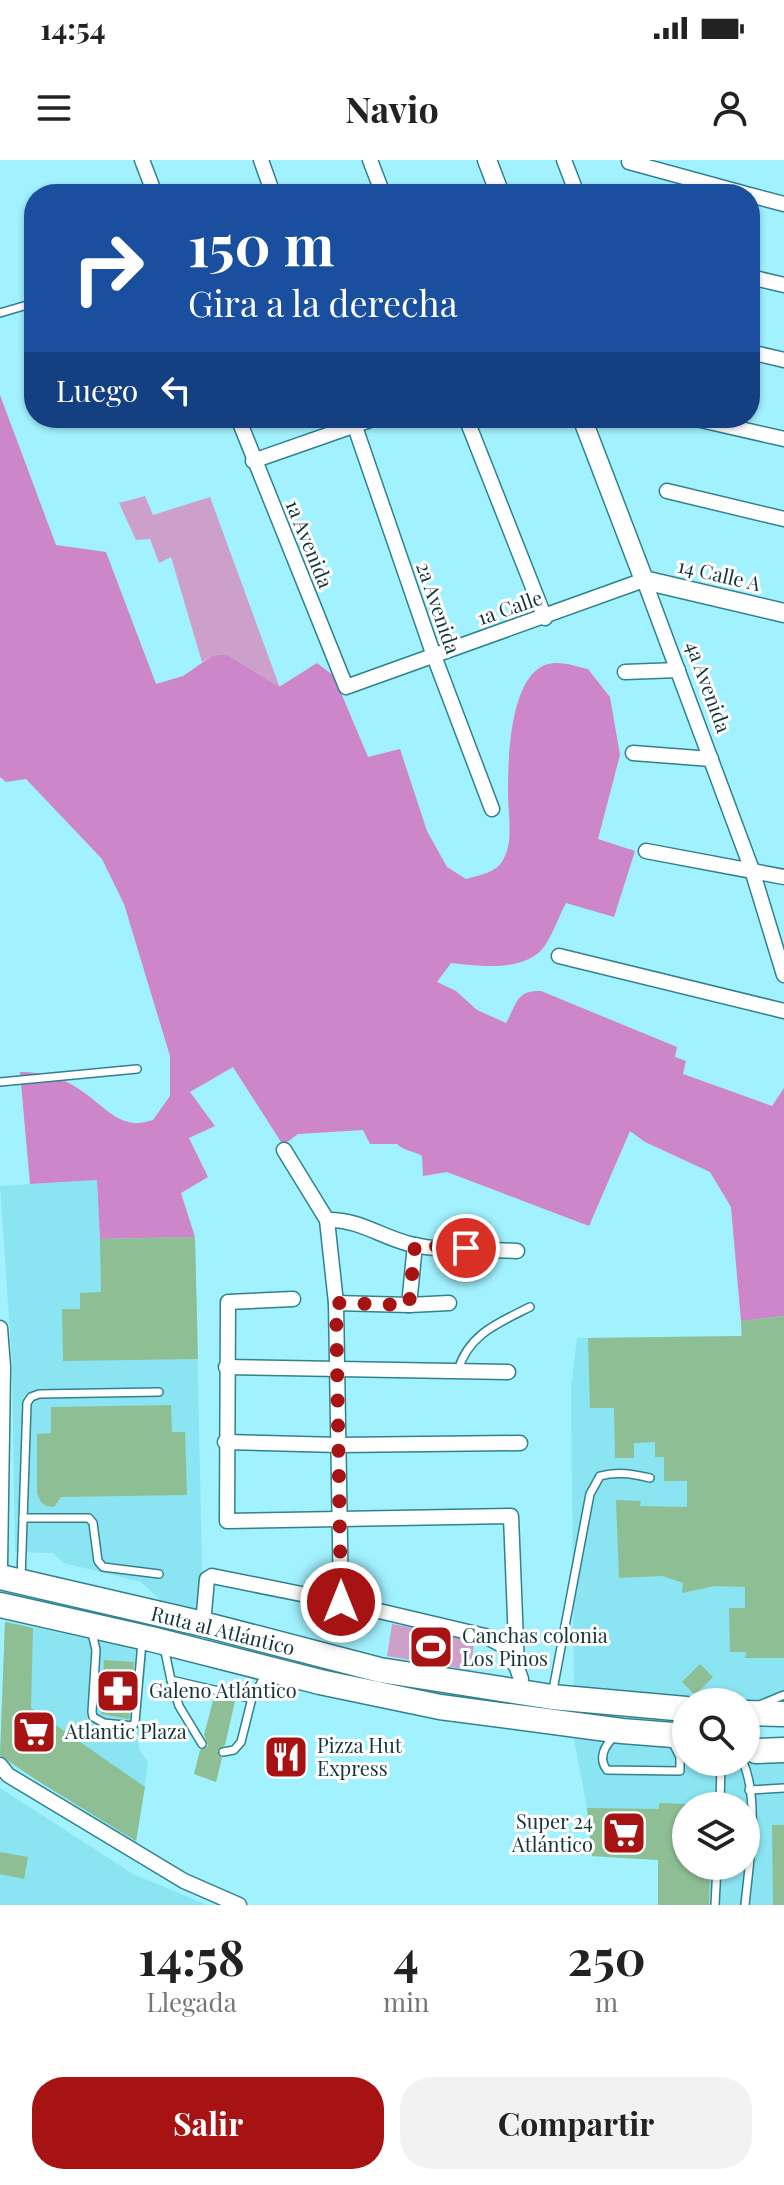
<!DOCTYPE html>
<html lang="es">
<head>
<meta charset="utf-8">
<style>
	:root { --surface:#fff; --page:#f2f2f2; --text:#222; --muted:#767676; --accent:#a71212 }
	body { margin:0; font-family:"Playfair Display",serif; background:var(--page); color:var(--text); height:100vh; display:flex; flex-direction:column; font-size:30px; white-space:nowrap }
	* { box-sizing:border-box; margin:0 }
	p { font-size:26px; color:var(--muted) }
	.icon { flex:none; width:44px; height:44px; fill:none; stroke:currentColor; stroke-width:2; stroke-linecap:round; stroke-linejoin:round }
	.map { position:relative; height:1745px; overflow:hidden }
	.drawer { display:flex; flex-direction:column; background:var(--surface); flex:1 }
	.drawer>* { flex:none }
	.guide { position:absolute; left:24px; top:24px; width:736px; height:244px; border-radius:32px; box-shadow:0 2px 6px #0004; background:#1a4fa0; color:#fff; overflow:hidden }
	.buttons { position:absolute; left:672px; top:1528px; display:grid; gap:16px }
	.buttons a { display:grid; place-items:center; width:88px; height:88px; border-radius:50%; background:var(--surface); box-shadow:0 2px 6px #0004; font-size:40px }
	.pin { position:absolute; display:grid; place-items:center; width:68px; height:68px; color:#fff; margin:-34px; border:4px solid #fff; border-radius:50%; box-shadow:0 2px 8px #0007 }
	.me { position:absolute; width:88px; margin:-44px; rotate:0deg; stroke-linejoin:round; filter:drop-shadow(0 0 6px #0008) }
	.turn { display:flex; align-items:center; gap:28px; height:168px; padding:0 32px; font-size:36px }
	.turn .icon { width:104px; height:104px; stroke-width:2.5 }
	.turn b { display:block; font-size:56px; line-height:68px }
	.then { display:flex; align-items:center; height:76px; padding:0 32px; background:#0003; gap:16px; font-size:30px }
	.eta { display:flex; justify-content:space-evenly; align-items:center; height:136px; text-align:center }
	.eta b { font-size:48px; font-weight:700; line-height:56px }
	.action { display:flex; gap:16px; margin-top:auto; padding:16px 32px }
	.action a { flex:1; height:92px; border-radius:32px; background:var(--accent); color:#fff; font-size:32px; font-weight:700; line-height:92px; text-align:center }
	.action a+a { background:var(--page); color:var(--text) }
	.status { display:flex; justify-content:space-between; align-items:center; height:56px; padding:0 40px; background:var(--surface); direction:ltr }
	.status svg { height:22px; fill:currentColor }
	header { display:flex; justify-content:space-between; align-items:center; height:104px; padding:0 32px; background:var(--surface); font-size:36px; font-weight:700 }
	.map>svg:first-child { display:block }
	.built { fill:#8be4f1; fill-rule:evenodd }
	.green { fill:#cda0ca }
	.forest { fill:#cd86ca }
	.building { fill:#8ebe94 }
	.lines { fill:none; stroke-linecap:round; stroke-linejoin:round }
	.service-casing { stroke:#30828d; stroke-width:10 }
	.minor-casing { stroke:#30828d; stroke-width:17 }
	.tertiary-casing { stroke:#30828d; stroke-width:21 }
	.trunk-casing { stroke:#30828d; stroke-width:27 }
	.service { stroke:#fff; stroke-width:7 }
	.minor { stroke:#fff; stroke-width:14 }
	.tertiary { stroke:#fff; stroke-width:18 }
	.trunk { stroke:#fff; stroke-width:24 }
	.route { stroke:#a71212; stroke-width:14; stroke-dasharray:0 25.2 }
	.labels { text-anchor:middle; stroke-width:6; stroke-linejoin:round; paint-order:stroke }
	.street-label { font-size:20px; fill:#14363b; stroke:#fff }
	.poi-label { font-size:20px; fill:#14363b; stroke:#fff; text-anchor:start }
</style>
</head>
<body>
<div class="status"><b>14:54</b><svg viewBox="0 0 49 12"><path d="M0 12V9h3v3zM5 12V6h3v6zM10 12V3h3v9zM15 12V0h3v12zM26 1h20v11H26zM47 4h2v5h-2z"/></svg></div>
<header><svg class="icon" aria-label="menu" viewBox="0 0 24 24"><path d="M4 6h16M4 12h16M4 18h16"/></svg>Navio<svg class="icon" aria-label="person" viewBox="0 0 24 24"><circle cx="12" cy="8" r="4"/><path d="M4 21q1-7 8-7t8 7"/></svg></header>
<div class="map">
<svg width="784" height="1745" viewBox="0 0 784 1745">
	<rect width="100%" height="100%" fill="#a2f1fe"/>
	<g class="built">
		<path d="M97,1020L100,1079L195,1077L203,1455L167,1446L141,1422L64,1403L53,1393L15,1392L12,1201L0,1026Z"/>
		<path d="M784,1156V1543L774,1545L574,1528L571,1227L577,1178L741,1176V1161Z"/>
		<path d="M5,1461L147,1492L138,1579L139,1589L148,1602L136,1684L0,1597Z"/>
		<path d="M574,1579L686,1586V1602H784V1745H658V1700L592,1696L587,1648ZM686,1646H746V1706H686Z"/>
		<path d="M0,1628L133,1714L207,1745H0Z"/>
	</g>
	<g class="green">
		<path d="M145,336L153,355L210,337L280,528L226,494L212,496L202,502L171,397L159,403L150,379L136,380L119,343Z"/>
		<path d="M392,1464L475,1478L470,1510L387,1496Z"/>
	</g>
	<path class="forest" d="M0,235L56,385L106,392L156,524L183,516L212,496L226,494L279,527L317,503L334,516L368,597L400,589L427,671L447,707L466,719C479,715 496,713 503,700C514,681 508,655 508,634C508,600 509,502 557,503C567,503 578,507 588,509L610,537L620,595L598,679L635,691L614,757L566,743C559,756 554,771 546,784C528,813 480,806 451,803L437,822L456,831L477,850L506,863C517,844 516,830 541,831L677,887L675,897L686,901L683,914L772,946L784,928V1156L741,1161L731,1047L710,1012L645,982L630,971L589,1066L447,1012L423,1016L422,996C414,991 404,991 397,984H370L363,970L298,974L283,985L233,907L190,932L215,966L189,978L208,1017L181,1033L195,1077L100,1079L97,1020L30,1024L20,912C45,912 65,918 86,934C99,943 116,962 134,963C139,964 148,961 153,960L170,936V896L124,744L102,699L26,619L6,622L0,617Z"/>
	<g class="building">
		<path d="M195,1077L198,1199L63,1201L62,1149H80V1133L101,1132L100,1079Z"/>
		<path d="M784,1156V1498H745L746,1492H730L729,1448H745V1427L715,1426L682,1433L683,1423L662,1416L619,1418L616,1340L641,1341L640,1346L687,1347V1321H664V1297H655V1282L634,1283V1298H615L614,1248H590L588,1178L742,1176L741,1161Z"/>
		<path d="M171,1245L172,1272H185L187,1335L61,1337L54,1347L46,1346L41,1342L37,1333V1274L51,1273V1247Z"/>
		<path d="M5,1462L33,1468L31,1548L145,1627L136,1681L38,1621L0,1595Z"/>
		<path d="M104,1500L134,1502L129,1559L101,1554Z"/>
		<path d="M700,1504L713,1517L695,1535L682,1522Z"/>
		<path d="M214,1537L235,1541L225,1585L217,1591L222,1598L216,1622L194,1614L200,1590L208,1586L204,1575Z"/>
		<path d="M274,1584L302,1591L297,1610L269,1603Z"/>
		<path d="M659,1643L686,1644V1706H710L709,1745H658V1700L592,1696L587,1648L659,1649Z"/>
		<path d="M772,1665H784V1745H773Z"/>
		<path d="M0,1692L28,1697L24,1719L0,1714Z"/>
	</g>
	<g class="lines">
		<g class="service-casing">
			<g id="service">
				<path d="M0,153L34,143"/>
				<path d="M0,922L137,909"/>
				<path d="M458,1210C469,1174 498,1163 530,1147"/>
				<path d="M23,1358H89L93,1363L98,1401L103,1407L159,1414"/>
				<path d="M21,1419L27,1243L31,1237L39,1234L159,1232"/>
				<path d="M92,1473L96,1490L92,1552L93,1557L104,1563L133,1566L135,1562L142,1482"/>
				<path d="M164,1487L171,1520L249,1538L255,1534L265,1515"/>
				<path d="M171,1520L179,1546L202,1584"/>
				<path d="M552,1535L590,1334L600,1316C617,1311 633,1314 650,1318"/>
				<path d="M757,1546L784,1535"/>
				<path d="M614,1577C604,1586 598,1599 607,1610L680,1611V1597L672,1581"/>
				<path d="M223,1592L234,1590L241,1582L252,1538"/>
				<path d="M743,1602C760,1640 749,1704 745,1745"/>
				<path d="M749,1630L784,1628"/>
				<path d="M720,1646L721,1602"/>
				<path d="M715,1745L717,1706"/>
			</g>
		</g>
		<g class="minor-casing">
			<g id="minor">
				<path d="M142,0L155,34"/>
				<path d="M261,0L273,34"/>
				<path d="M370,0L383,34"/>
				<path d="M564,0L577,34"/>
				<path d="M629,2L746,34"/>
				<path d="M750,35L784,44"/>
				<path d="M750,117L784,125"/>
				<path d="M750,192L784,200"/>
				<path d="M238,258L346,527L644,420L752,710L784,815"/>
				<path d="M352,258L434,496L492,649"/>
				<path d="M466,258L545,458"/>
				<path d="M692,258L784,279"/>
				<path d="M253,301L376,258"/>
				<path d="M667,331L784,359"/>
				<path d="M625,512L678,510"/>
				<path d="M633,593L711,599"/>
				<path d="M646,691L784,717"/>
				<path d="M559,796L784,851"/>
				<path d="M284,990L327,1060L336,1143L341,1442"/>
				<path d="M327,1060C359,1059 381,1077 410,1084C442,1092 484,1089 517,1091"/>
				<path d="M293,1139L228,1142L227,1361L511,1356L517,1508L521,1519"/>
				<path d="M336,1143L409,1145L449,1143"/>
				<path d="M409,1145L415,1085"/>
				<path d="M0,1168L3,1207L0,1406"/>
				<path d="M226,1207L508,1212"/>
				<path d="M225,1282L339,1285L520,1283"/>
				<path d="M203,1464L207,1419L212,1416L341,1442L485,1476L502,1485L516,1506"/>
				<path d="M0,1605L8,1615L184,1721L239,1745"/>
			</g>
		</g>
		<g class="tertiary-casing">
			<g id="tertiary">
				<path d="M487,0L500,34"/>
				<path d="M582,258L644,420L784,453"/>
			</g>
		</g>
		<g class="trunk-casing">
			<g id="trunk">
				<path d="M0,1417L203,1464L380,1510L552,1537L686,1549"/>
				<path d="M0,1445L151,1479L320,1522L440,1547L622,1571L686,1576"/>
				<path d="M746,1553L784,1554"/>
				<path d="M746,1586L756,1591L784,1590"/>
			</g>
		</g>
		<use href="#service" class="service"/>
		<use href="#minor" class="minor"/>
		<use href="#tertiary" class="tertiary"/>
		<use href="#trunk" class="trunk"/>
	</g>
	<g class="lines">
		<path class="route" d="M341,1442L336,1143L409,1145L415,1085L466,1088"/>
	</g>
	<defs>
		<g id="stadium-square" transform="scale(2.3)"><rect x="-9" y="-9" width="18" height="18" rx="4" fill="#a71212" stroke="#fff"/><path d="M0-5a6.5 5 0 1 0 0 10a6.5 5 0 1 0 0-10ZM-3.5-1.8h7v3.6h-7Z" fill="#fff"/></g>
		<g id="pharmacy-square" transform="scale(2.3)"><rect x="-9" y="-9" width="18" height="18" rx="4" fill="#a71212" stroke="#fff"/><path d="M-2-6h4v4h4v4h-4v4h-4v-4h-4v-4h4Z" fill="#fff"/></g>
		<g id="supermarket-square" transform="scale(2.3)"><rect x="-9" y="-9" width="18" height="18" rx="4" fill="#a71212" stroke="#fff"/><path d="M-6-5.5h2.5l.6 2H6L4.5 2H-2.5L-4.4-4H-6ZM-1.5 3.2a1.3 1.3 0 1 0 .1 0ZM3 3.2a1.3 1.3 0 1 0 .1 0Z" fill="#fff"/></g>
		<g id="restaurant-square" transform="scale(2.3)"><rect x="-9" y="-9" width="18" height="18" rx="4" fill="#a71212" stroke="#fff"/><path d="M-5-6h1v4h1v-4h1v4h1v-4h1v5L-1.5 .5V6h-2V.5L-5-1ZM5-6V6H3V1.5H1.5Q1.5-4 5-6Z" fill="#fff"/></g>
	</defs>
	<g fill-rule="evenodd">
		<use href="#stadium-square" x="431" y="1487"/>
		<use href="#pharmacy-square" x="118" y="1531"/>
		<use href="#supermarket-square" x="34" y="1572"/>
		<use href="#restaurant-square" x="286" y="1597"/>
		<use href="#supermarket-square" x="624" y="1673"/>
	</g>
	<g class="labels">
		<g class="street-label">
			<text transform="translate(309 384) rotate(68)" y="7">1a Avenida</text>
			<text transform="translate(719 415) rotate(13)" y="7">14 Calle A</text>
			<text transform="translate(438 448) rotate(71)" y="7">2a Avenida</text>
			<text transform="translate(510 448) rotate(-19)" y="7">1a Calle</text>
			<text transform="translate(708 527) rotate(70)" y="7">4a Avenida</text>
			<text transform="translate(223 1471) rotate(14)" y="7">Ruta al Atlántico</text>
		</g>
		<g class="poi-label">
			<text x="462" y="1483">Canchas colonia<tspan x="462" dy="23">Los Pinos</tspan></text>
			<text x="149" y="1538">Galeno Atlántico</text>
			<text x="65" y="1579">Atlantic Plaza</text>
			<text x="317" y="1593">Pizza Hut<tspan x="317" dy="23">Express</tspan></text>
			<text x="593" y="1669" text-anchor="end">Super 24<tspan x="593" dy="23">Atlántico</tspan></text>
		</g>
	</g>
</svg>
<div class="buttons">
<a><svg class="icon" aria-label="search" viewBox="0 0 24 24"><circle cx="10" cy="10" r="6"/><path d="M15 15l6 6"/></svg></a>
<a><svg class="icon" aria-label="layers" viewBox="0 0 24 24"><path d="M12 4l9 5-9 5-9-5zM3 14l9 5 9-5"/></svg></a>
</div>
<div class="pin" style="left:466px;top:1088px;background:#d93025"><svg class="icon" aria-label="arrive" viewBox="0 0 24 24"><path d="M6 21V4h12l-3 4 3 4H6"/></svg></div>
<svg class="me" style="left:341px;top:1442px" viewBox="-20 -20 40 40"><circle r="17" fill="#a71212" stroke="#fff" stroke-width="3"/><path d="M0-11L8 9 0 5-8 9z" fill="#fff"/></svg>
<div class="guide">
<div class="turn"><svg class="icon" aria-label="right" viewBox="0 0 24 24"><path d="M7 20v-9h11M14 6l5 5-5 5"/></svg><div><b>150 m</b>Gira a la derecha</div></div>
<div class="then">Luego<svg class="icon" aria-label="left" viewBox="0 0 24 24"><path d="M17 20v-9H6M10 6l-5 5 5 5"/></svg></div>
</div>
</div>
<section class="drawer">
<div class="eta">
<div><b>14:58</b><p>Llegada</p></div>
<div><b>4</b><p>min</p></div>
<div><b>250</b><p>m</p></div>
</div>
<div class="action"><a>Salir</a><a>Compartir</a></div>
</section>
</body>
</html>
